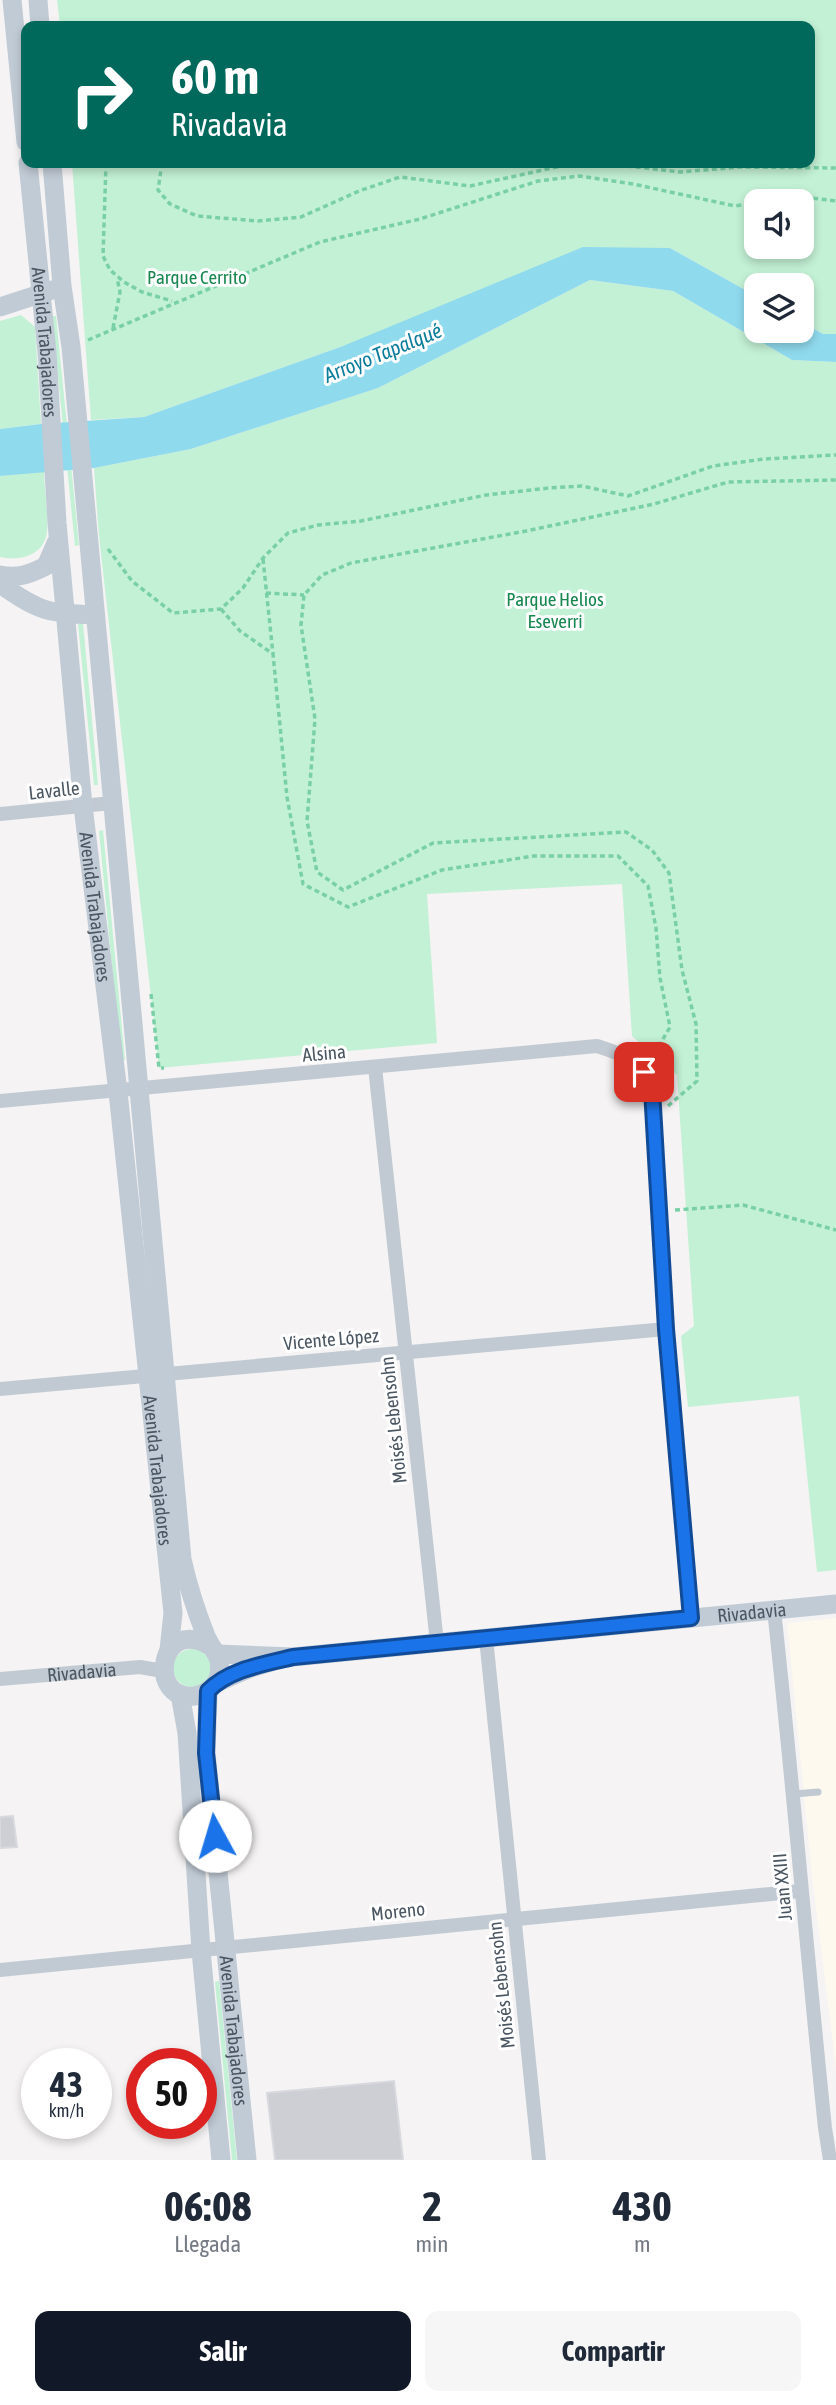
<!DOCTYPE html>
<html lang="es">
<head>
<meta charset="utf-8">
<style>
	:root { --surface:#fff; --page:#f6f6f7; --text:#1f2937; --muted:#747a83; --accent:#111827 }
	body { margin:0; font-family:"Asap Condensed",sans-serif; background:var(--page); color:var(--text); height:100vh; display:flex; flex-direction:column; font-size:26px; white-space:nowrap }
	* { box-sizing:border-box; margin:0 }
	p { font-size:23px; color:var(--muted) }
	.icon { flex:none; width:38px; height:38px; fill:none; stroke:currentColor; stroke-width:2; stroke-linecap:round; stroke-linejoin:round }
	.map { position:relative; height:2160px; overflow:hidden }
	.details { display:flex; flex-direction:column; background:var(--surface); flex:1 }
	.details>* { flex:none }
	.top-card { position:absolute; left:21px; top:21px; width:794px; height:147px; border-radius:14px; box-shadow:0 4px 10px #0003; background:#00695c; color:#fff; overflow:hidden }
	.buttons { position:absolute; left:744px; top:189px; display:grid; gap:14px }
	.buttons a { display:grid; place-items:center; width:70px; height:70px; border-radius:14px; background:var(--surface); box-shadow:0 4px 10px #0003; font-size:35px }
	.speed { position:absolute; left:21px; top:2048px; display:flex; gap:14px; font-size:35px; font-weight:700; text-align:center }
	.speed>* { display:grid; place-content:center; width:91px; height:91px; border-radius:50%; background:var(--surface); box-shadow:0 4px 10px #0003; line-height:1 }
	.speed small { font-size:18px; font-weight:400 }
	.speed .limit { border:10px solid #d22; background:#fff; color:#111 }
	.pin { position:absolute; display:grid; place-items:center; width:60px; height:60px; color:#fff; margin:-30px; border-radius:14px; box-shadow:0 4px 10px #0006 }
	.me { position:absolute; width:77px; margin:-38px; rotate:354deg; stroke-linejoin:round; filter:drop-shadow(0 0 5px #0008) }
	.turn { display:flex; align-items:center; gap:24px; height:147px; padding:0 35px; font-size:32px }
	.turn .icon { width:91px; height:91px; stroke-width:2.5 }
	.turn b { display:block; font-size:49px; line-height:60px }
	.eta { display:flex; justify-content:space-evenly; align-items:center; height:119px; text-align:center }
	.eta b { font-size:42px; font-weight:700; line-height:49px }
	.button { display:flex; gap:14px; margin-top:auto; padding:14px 35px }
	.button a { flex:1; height:80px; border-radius:14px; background:var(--accent); color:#fff; font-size:28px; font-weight:700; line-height:80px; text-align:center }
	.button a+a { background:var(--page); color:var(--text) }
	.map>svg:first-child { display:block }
	.commercial { fill:#fdf9ef }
	.green { fill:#c3f1d5; fill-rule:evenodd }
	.water { fill:#90daee }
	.building { fill:#cdcfd5; stroke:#d7d9de; stroke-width:2 }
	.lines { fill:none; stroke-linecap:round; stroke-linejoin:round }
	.path { stroke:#7ad0a6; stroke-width:3.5; stroke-dasharray:5 3.5; stroke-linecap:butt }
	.lane { stroke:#c1cad2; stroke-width:7 }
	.street { stroke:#c1cad2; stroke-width:14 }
	.secondary { stroke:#c1cbd6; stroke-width:19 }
	.route-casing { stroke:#114b97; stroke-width:18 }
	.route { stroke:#1a73e8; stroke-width:12 }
	.labels { text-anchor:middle; stroke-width:6; stroke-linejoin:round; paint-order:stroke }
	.park-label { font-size:19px; fill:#17864f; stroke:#fff }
	.street-label { font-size:19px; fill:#4a5661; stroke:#fff }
	.water-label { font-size:21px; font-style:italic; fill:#0c7c9b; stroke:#fff }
</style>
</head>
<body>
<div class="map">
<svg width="836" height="2160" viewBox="0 0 836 2160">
	<rect width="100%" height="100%" fill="#f5f3f3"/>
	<path class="commercial" d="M836,1618V2068L812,1876L787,1623Z"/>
	<g class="green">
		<path d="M57,0H836V334H823L802,322V285H756V296L670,248L343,346L144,417L91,420L72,163H810V26H60ZM756,201H802V247H756Z"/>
		<path d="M590,280L673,291L792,360L836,362V1570L817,1572L799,1396L688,1407L681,1336L694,1326L677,1075L632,1036L622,884L427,894L437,1043L159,1068L99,536L94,468L191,449L378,388Z"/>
		<path d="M21,315L35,327L41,424L0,429V321Z"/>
		<path d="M52,316H56L79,545L75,546Z"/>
		<path d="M44,471C44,487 50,524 46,537C40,557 17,561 0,557V476Z"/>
		<path d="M83,623L98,785H94L78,624Z"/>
		<path d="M103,830L125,1060H121L99,831Z"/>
		<circle cx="192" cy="1668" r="19"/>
		<path d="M219,1981L237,2160H232L215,1982Z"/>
	</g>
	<path class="water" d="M583,247L670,248L756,296V331H802V322L823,334H836V362L792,360L673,291L590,280L378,388L191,449L94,468L0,476V429L41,424L144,417L343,346Z"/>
	<g class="building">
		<path d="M13,1816L17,1847L0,1848V1817Z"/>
		<path d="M394,2081L403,2160H275L267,2093Z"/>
	</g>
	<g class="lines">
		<g class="path">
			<path d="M106,163L103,256L110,270L124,282L142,292L172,301"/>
			<path d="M162,163L158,190L170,204L197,216L258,221L301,217L359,191L400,177L470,186L575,163"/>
			<path d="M602,163L680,172L740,167L836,168"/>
			<path d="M771,201L804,197L836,201"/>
			<path d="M113,328L120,292L117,278"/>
			<path d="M88,340L320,242L420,219L538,181L579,176L633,184L735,206L756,203"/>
			<path d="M108,549L132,581L173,613L221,609L243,588L263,558L288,533L318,525L361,521L486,495L549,488L582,486L628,496L713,466L764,459L836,455"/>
			<path d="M263,559L273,654"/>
			<path d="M266,593L304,595"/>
			<path d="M221,609L240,631L273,654L287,797L303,884L348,907L442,870L534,856H618L648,886L656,928L660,978L670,1027L652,1058"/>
			<path d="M151,994L159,1068H164"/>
			<path d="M668,1106L697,1081L696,1024L682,970L669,873L652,850L626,832L433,843L343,890L317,872L307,821L315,719L301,625L304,595L322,575L351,563L526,531L654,504L728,482L836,480"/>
			<path d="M675,1210L743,1205L836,1230"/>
		</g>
		<path class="lane" d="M794,1794L818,1792"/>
		<g class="street">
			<path d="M0,814L112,803"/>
			<path d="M375,1067L437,1643"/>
			<path d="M0,1101L597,1046C626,1055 640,1061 652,1090L666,1329L691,1618"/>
			<path d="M0,1389L666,1329"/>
			<path d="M774,1610C793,1783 807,1955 825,2128L830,2160"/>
			<path d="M486,1638L539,2160"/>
			<path id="s1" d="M0,1679L140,1667L163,1671"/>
			<path d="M0,1970L801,1891"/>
		</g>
		<g class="secondary">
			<path d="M12,0L26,142"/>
			<path d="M38,0L40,26"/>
			<path id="s2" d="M28,163L47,352L57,523L83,806L118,1092L173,1613L169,1650"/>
			<path d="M52,163L62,286L71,347L182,1559C188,1586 196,1611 206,1636C210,1645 216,1652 219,1660C220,1667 220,1675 217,1681C212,1689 204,1694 195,1696C146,1702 159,1615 210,1646"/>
			<path d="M0,307L52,290"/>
			<path d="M0,575C18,579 30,574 46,566L56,543"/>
			<path d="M0,584C40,612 47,613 95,615"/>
			<path id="s3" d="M217,1654L293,1657L836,1604"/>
			<path d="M216,1683L248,1669L271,1662"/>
			<path id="s4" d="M208,1691L206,1753L247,2160"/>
			<path d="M180,1694L187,1733L201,1951L221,2160"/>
		</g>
	</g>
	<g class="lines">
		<g class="route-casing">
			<path id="route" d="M215,1836L206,1753L208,1691C229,1669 265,1664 293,1657L691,1618L666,1329L652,1090L644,1072"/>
		</g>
		<use href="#route" class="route"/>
	</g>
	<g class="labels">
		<g class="park-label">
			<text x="197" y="284">Parque Cerrito</text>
			<text x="555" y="606">Parque Helios<tspan x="555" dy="22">Eseverri</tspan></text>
		</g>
		<g class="street-label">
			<text dy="7" stroke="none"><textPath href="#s2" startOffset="180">Avenida Trabajadores</textPath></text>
			<text transform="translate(54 790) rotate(-6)" y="7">Lavalle</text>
			<text dy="7" stroke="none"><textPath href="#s2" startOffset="747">Avenida Trabajadores</textPath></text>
			<text transform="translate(324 1053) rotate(-5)" y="7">Alsina</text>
			<text transform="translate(331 1339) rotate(-5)" y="7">Vicente López</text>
			<text transform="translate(393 1420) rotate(-96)" y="7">Moisés Lebensohn</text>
			<text dy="7" stroke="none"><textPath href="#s2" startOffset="1314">Avenida Trabajadores</textPath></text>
			<text dy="7" stroke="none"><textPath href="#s3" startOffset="537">Rivadavia</textPath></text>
			<text dy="7" stroke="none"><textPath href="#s1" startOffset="82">Rivadavia</textPath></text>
			<text transform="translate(782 1887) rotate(-95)" y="7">Juan XXIII</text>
			<text transform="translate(398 1911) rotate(-6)" y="7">Moreno</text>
			<text transform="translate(501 1985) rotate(-96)" y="7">Moisés Lebensohn</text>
			<text dy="7" stroke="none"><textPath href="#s4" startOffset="341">Avenida Trabajadores</textPath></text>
		</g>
		<g class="water-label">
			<text transform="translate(383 353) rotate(-22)" y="7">Arroyo Tapalqué</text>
		</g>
	</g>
</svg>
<div class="buttons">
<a><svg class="icon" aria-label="sound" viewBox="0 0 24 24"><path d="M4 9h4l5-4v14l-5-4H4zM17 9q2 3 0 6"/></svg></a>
<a><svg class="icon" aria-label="layers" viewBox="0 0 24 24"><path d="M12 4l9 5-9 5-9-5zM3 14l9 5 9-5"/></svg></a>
</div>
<div class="speed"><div>43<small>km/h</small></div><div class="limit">50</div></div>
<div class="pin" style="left:644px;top:1072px;background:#d93025"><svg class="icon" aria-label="arrive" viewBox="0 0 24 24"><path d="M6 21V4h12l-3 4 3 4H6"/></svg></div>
<svg class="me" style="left:215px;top:1836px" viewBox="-20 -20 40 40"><circle r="19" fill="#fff"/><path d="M0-13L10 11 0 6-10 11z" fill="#1a73e8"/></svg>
<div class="top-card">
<div class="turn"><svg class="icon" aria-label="right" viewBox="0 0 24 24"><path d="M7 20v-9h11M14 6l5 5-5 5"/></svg><div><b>60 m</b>Rivadavia</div></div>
</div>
</div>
<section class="details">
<div class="eta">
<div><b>06:08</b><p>Llegada</p></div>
<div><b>2</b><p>min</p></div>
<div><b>430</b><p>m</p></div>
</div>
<div class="button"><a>Salir</a><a>Compartir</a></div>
</section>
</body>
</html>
